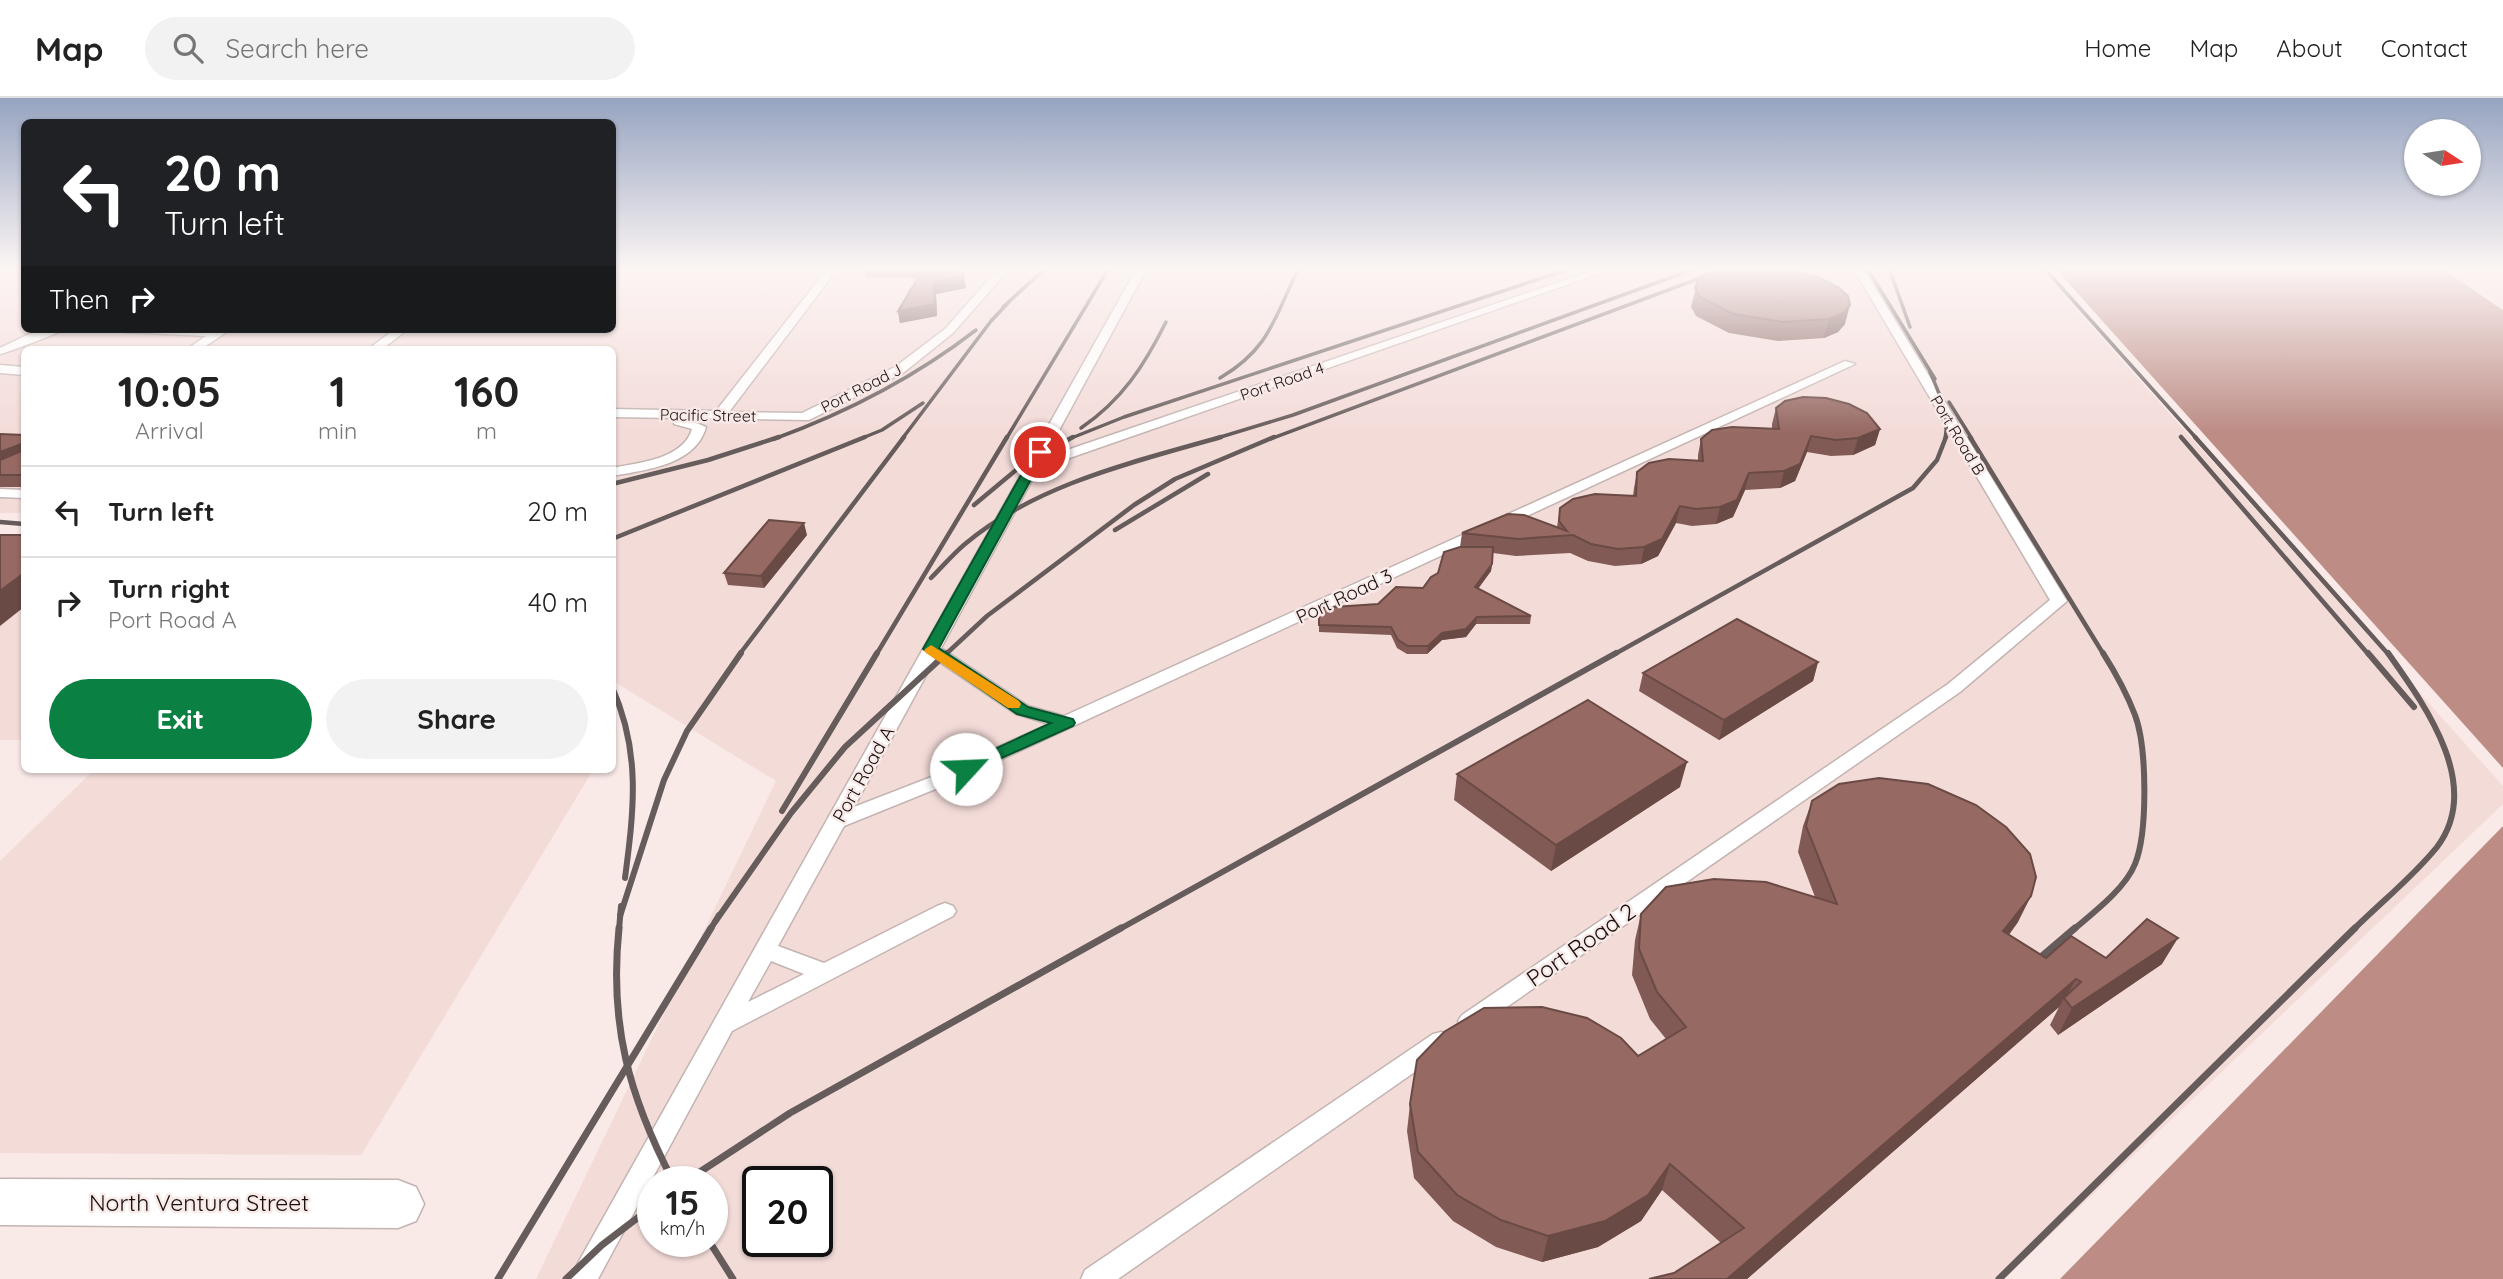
<!DOCTYPE html>
<html lang="en">
<head>
<meta charset="utf-8">
<style>
	:root { --surface:#fff; --page:#f2f2f2; --text:#222; --muted:#767676; --line:#e0e0e0; --accent:#0b8043 }
	body { margin:0; font-family:Quicksand,sans-serif; background:var(--page); color:var(--text); height:100vh; display:flex; flex-direction:column; font-size:26px; white-space:nowrap }
	* { box-sizing:border-box; margin:0 }
	p { font-size:23px; color:var(--muted) }
	.icon { flex:none; width:38px; height:38px; fill:none; stroke:currentColor; stroke-width:2; stroke-linecap:round; stroke-linejoin:round }
	.map { position:relative; flex:1; overflow:hidden }
	.sheet { position:absolute; left:21px; top:248px; width:595px; height:427px; display:flex; flex-direction:column; background:var(--surface); border-radius:10px; box-shadow:0 2px 5px #0004 }
	.sheet>* { flex:none }
	.guide { position:absolute; left:21px; top:21px; width:595px; height:214px; border-radius:10px; box-shadow:0 2px 5px #0004; background:#202124; color:#fff; overflow:hidden }
	.needle { width:46px; rotate:102deg }
	.tools { position:absolute; left:2404px; top:21px; display:grid; gap:14px }
	.tools a { display:grid; place-items:center; width:77px; height:77px; border-radius:50%; background:var(--surface); box-shadow:0 2px 5px #0004; font-size:35px }
	.speed { position:absolute; left:637px; top:1068px; display:flex; gap:14px; font-size:35px; font-weight:700; text-align:center }
	.speed>* { display:grid; place-content:center; width:91px; height:91px; border-radius:50%; background:var(--surface); box-shadow:0 2px 5px #0004; line-height:1 }
	.speed small { font-size:18px; font-weight:400 }
	.speed .limit { border:4px solid #111; border-radius:10px; background:#fff; color:#111 }
	.pin { position:absolute; display:grid; place-items:center; width:60px; height:60px; color:#fff; margin:-30px; border:4px solid #fff; border-radius:50%; box-shadow:0 2px 7px #0007 }
	.me { position:absolute; width:77px; margin:-38px; rotate:65deg; stroke-linejoin:round; filter:drop-shadow(0 0 5px #0008) }
	.turn { display:flex; align-items:center; gap:24px; height:147px; padding:0 28px; font-size:32px }
	.turn .icon { width:91px; height:91px; stroke-width:2.5 }
	.turn b { display:block; font-size:49px; line-height:60px }
	.then { display:flex; align-items:center; height:66px; padding:0 28px; background:#0003; gap:14px; font-size:26px }
	.eta { display:flex; justify-content:space-evenly; align-items:center; height:119px; text-align:center }
	.eta b { font-size:42px; font-weight:700; line-height:49px }
	.primary-button { display:flex; gap:14px; margin-top:auto; padding:14px 28px }
	.primary-button a { flex:1; height:80px; border-radius:42px; background:var(--accent); color:#fff; font-size:28px; font-weight:700; line-height:80px; text-align:center }
	.primary-button a+a { background:var(--page); color:var(--text) }
	ul { padding:0; list-style:none }
	li { display:flex; align-items:center; gap:21px; height:91px; padding:0 28px; border-top:2px solid var(--line) }
	li div { flex:1 }
	li b { display:block; font-size:26px }
	li em { font-style:normal }
	header { display:flex; align-items:center; gap:42px; box-sizing:border-box; height:98px; padding:0 35px; background:var(--surface); border-bottom:2px solid var(--line) }
	header strong { font-size:33px }
	nav { display:flex; gap:38px; margin-inline-start:auto; font-size:24px }
	.search { width:490px; height:63px; background:var(--page); display:flex; align-items:center; gap:18px; box-sizing:border-box; padding:0 24px; border-radius:38px; color:var(--muted); font-size:26px }
	.map>svg:first-child { display:block }
	.built { fill:#f3dbd8; fill-rule:evenodd }
	.water { fill:#bc8c85 }
	.lines { fill:none; stroke-linecap:round; stroke-linejoin:round }
	.service-casing { stroke:#c3b4b2; stroke-width:3 }
	.minor-casing { stroke:#c3b4b2; stroke-width:3 }
	.service { fill:#fff; fill-rule:evenodd }
	.minor { fill:#fff; fill-rule:evenodd }
	.rail-far3 { stroke:#655c5b; stroke-width:3.5 }
	.rail-far2 { stroke:#655c5b; stroke-width:4.5 }
	.rail-far1 { stroke:#655c5b; stroke-width:6 }
	.rail { stroke:#655c5b; stroke-width:7 }
	.wall { fill:#825a55 }
	.shaded-wall { fill:#6a4a45 }
	.building { fill:#976963; stroke:#6a4a45; stroke-width:2 }
	.route { fill:#0b8043; stroke:#07532c; stroke-width:2 }
	.slow { fill:#f59e0b }
	.labels { text-anchor:middle; stroke-width:5; stroke-linejoin:round; paint-order:stroke }
	.far-street-label { font-size:16px; fill:#161110; stroke:#f9e9e7 }
	.street-label { font-size:19px; fill:#161110; stroke:#f9e9e7 }
	.near-street-label { font-size:23px; fill:#161110; stroke:#f9e9e7 }
</style>
</head>
<body>
<header>
<strong>Map</strong>
<div class="search"><svg class="icon" aria-label="search" viewBox="0 0 24 24"><circle cx="10" cy="10" r="6"/><path d="M15 15l6 6"/></svg>Search here</div>
<nav><a>Home</a><a>Map</a><a>About</a><a>Contact</a></nav>
</header>
<div class="map">
<svg width="2503" height="1181" viewBox="0 0 2503 1181">
	<rect width="100%" height="100%" fill="#f9e9e7"/>
	<g class="built">
		<path d="M0,170H24V231H612L613,170H2039L2503,688V706L2004,1181H536L776,683L613,583L612,252H24V415H0ZM653,1083H712V1143H653ZM758,1083H817V1143H758Z"/>
		<path d="M2441,170H2503V210Z"/>
		<rect x="0" y="446" width="24" height="196"/>
		<path d="M94,672H593L361,1057L0,1055V763Z"/>
	</g>
	<g class="water">
		<path d="M2055,170H2441L2503,212V670Z"/>
		<path d="M2503,728V1181H2060Z"/>
	</g>
	<g class="lines">
		<g class="service-casing">
			<g id="service">
				<path d="M828,170H838L729,314L802,315L895,269L945,231L999,170H1010L953,235L903,275L809,322L684,320L706,329C696,367 645,372 612,378V370C638,365 684,361 692,331L674,326L675,320L612,319V311L716,313Z"/>
				<path d="M1137,170H1147L1044,360L1600,170H1615L1038,371L941,550L1028,608L1064,618L1845,263L1855,266L948,686L844,728L778,848L824,865L937,808L945,805L953,808L956,813L953,818L732,933L598,1181H569ZM935,561L1016,616L1049,626L934,678L854,709ZM771,863L804,876L748,904Z"/>
				<path d="M1853,170H1863L2067,503L1960,594L1478,929L1470,932L1462,929L1458,923L1462,917L1948,586L2050,502Z"/>
				<path d="M46,231H65C61,234 4,256 0,256V250L29,236Z"/>
				<path d="M118,231H206L219,232L225,235L200,252H186L206,238L124,234Z"/>
				<path d="M395,231H408L381,252H367Z"/>
				<path d="M0,267L24,269V277L0,275Z"/>
				<path d="M0,391L24,392V400L0,399Z"/>
				<path d="M1441,934L1449,936L1453,943L1449,950L1118,1181H1081L1085,1172L1433,936Z"/>
			</g>
		</g>
		<g class="minor-casing">
			<path id="minor" d="M0,1081L398,1082L416,1089L424,1106L416,1123L398,1130L0,1127Z"/>
		</g>
		<use href="#service" class="service"/>
		<use href="#minor" class="minor"/>
		<g class="rail-far3">
			<path d="M1867,170L1935,281"/>
			<path d="M1889,170L1910,229"/>
			<path d="M2044,170L2197,341"/>
			<path d="M1003,209L1046,170"/>
			<path d="M1930,274C1939,295 1950,317 1945,341"/>
			<path d="M1220,280C1271,250 1274,219 1299,170"/>
			<path d="M1949,304L1972,341"/>
			<path d="M1081,330C1122,302 1144,268 1166,224"/>
			<path d="M774,341C848,314 914,280 976,232"/>
			<path d="M860,341L882,332L923,305"/>
			<path d="M902,341L991,223L1009,204"/>
			<path d="M1006,341L1109,170"/>
			<path d="M1069,341L1124,319L1572,170"/>
			<path d="M1214,341L1293,317L1697,170"/>
			<path d="M1270,341L1727,170"/>
		</g>
		<g class="rail-far2">
			<path d="M1970,339L2104,557"/>
			<path d="M2181,339L2369,557"/>
			<path d="M2195,339L2389,557"/>
			<path d="M1021,367L1073,339"/>
			<path d="M612,386L708,362L779,339"/>
			<path d="M974,407L1028,362"/>
			<path d="M0,424L24,426"/>
			<path d="M1115,432L1208,376"/>
			<path d="M612,441L865,339"/>
			<path d="M931,480C942,469 953,456 965,446C1036,386 1134,364 1221,339"/>
			<path d="M739,557L904,339"/>
			<path d="M876,557L1007,339"/>
			<path d="M945,557L987,518L1134,407L1175,381L1274,339"/>
			<path d="M1613,557L1913,390L1937,362L1946,339"/>
		</g>
		<g class="rail-far1">
			<path d="M2368,555L2414,609"/>
			<path d="M612,589C641,654 634,711 625,780"/>
			<path d="M782,713L877,555"/>
			<path d="M620,818L664,682L687,633L741,555"/>
			<path d="M715,824L791,715L845,649L947,555"/>
			<path d="M619,832L621,808"/>
			<path d="M710,832L719,817"/>
			<path d="M1118,832L1616,555"/>
			<path d="M2073,832C2093,815 2125,791 2135,766C2148,734 2147,649 2135,617C2127,596 2115,574 2103,555"/>
			<path d="M2353,832C2380,805 2413,779 2437,749C2484,687 2424,606 2388,555"/>
		</g>
		<g class="rail">
			<path d="M619,830C609,927 629,998 673,1083"/>
			<path d="M2041,859L2075,830"/>
			<path d="M686,1083L790,1015L1121,830"/>
			<path d="M709,1143L733,1181"/>
			<path d="M498,1181L711,830"/>
			<path d="M566,1181L602,1147L653,1108"/>
			<path d="M1999,1181L2355,830"/>
		</g>
	</g>
	<g class="wall">
		<path d="M865,170H960L964,178L966,190L936,196L937,218L900,225L898,213L917,180L866,179Z"/>
		<path d="M1698,182L1845,226L1838,234L1824,240L1778,243L1729,235L1696,218L1691,209Z"/>
		<path d="M1776,310L1880,331L1875,347L1853,357L1831,358L1807,354L1795,383L1780,390L1745,392L1733,419L1716,426L1692,428L1676,425L1658,458L1641,466L1615,468L1588,463L1570,455L1516,458L1493,455L1491,473L1478,491L1531,518L1530,526H1476L1466,539L1442,542L1427,556H1407L1397,550L1391,537L1319,534V510L1378,506L1423,490L1438,475L1460,449L1462,435L1557,429L1560,410L1633,398L1634,390L1637,374L1698,362V357L1701,341L1772,331V326Z"/>
		<path d="M0,336L24,337V389H0Z"/>
		<path d="M807,437L764,490L728,487L724,475Z"/>
		<path d="M1818,564L1813,583L1719,642L1639,593L1643,575Z"/>
		<path d="M1457,676L1680,689L1551,773L1454,702Z"/>
		<path d="M1812,703L2018,824L2009,837L2046,860H2106L2162,866L2058,937L2050,927L2059,909L1747,1181H1649L1674,1175L1721,1145L1662,1092L1641,1123L1598,1149L1542,1164L1496,1149L1453,1123L1414,1080L1407,1033L1410,1006L1638,958L1666,941L1650,921L1632,877L1635,842L1641,816L1815,799L1798,754L1803,728Z"/>
	</g>
	<g class="shaded-wall">
		<path d="M964,178L966,190L936,196L937,218L900,225L898,213L934,184Z"/>
		<path d="M1850,207L1845,226L1838,234L1824,240L1829,221Z"/>
		<path d="M1880,331L1875,347L1853,357L1858,340Z"/>
		<path d="M1811,338L1807,354L1795,383L1780,390L1784,373Z"/>
		<path d="M24,345V363L0,372V354Z"/>
		<path d="M1749,375L1745,392L1733,419L1716,426L1720,409Z"/>
		<path d="M1680,408L1676,425L1658,458L1641,466L1644,449Z"/>
		<path d="M804,425L807,437L764,490L761,478Z"/>
		<path d="M1492,466L1491,473L1474,496L1475,489Z"/>
		<path d="M24,475V509L0,528V493Z"/>
		<path d="M1477,519L1476,526L1466,539L1442,542L1427,556L1428,548L1442,535Z"/>
		<path d="M1818,564L1813,583L1719,642L1724,622Z"/>
		<path d="M1687,664L1680,689L1551,773L1556,747Z"/>
		<path d="M2031,798L2018,824L1991,859L2003,833Z"/>
		<path d="M2178,840L2162,866L2058,937L2072,910Z"/>
		<path d="M2076,881L2065,901L2064,900L2059,909L1747,1181H1727Z"/>
		<path d="M1670,1066L1662,1092L1641,1123L1598,1149L1542,1164L1548,1138Z"/>
	</g>
	<g class="building">
		<path d="M924,170H960L964,178L934,184L935,206L898,213Z"/>
		<path d="M1738,170H1763L1798,174L1820,180L1838,189L1848,198L1850,207L1843,215L1829,221L1783,224L1733,216L1700,199L1695,190L1698,182L1708,175Z"/>
		<path d="M1803,299L1826,300L1849,306L1867,315L1880,331L1858,340L1836,342L1811,338L1800,366L1784,373L1749,375L1737,402L1720,409L1696,411L1680,408L1662,441L1644,449L1618,451L1591,446L1573,437L1518,441L1462,435L1508,416L1524,417L1567,433L1559,423L1560,410L1573,401L1595,396L1636,398L1637,374L1649,365L1669,361L1703,363L1701,341L1712,332L1732,329L1779,331L1776,310L1785,303Z"/>
		<path d="M0,336L24,337V345L0,354Z"/>
		<path d="M24,352V377H0V362Z"/>
		<path d="M769,422L804,425L761,478L724,475Z"/>
		<path d="M0,437H24V475L0,493Z"/>
		<path d="M1460,449H1493L1492,466L1475,489L1531,518L1477,519L1466,531L1442,535L1428,548H1408L1398,542L1391,529L1319,527V510L1378,506L1396,489L1423,490L1431,479L1438,475L1444,454Z"/>
		<path d="M1737,521L1818,564L1724,622L1643,575Z"/>
		<path d="M1588,602L1687,664L1556,747L1457,676Z"/>
		<path d="M1879,680L1928,686L1976,707L2006,729L2030,756L2036,779L2031,798L2003,833L2046,860L2071,838L2106,860L2147,821L2178,840L2072,910L2064,900L2081,884L2076,881L1727,1181H1649L1674,1175L1744,1130L1670,1066L1648,1097L1605,1123L1548,1138L1501,1122L1457,1097L1418,1054L1410,1006L1417,962L1444,934L1484,910L1542,909L1587,920L1621,940L1638,958L1686,929L1657,894L1639,851L1641,816L1666,789L1714,781L1766,784L1837,806L1806,728L1812,703L1839,686Z"/>
	</g>
	<linearGradient id="sky" x2="0" y2="1"><stop stop-color="#96a4c0"/><stop offset="0.51" stop-color="#fcf5f4"/><stop offset="1" stop-color="#fcf5f4" stop-opacity="0"/></linearGradient>
	<rect width="2503" height="335" fill="url(#sky)"/>
	<path class="route" d="M1040,351L1046,354L939,550L1028,609L1073,621L1075,625L1073,628L966,676L957,671L960,667L1051,625L1017,616L923,551L1034,354Z"/>
	<path class="slow" d="M931,547L1019,603L1021,606L1019,610H1008L926,555L924,552Z"/>
	<g class="labels">
		<g class="far-street-label">
			<text transform="translate(1282 283) rotate(-19)" y="6">Port Road 4</text>
			<text transform="translate(861 290) rotate(-27)" y="6">Port Road J</text>
			<text transform="translate(708 317) rotate(1)" y="6">Pacific Street</text>
			<text transform="translate(1958 337) rotate(59)" y="6">Port Road B</text>
		</g>
		<g class="street-label">
			<text transform="translate(1344 498) rotate(-25)" y="7">Port Road 3</text>
			<text transform="translate(863 676) rotate(-61)" y="7">Port Road A</text>
		</g>
		<g class="near-street-label">
			<text transform="translate(1581 847) rotate(-35)" y="8">Port Road 2</text>
			<text x="199" y="1113">North Ventura Street</text>
		</g>
	</g>
</svg>
<div class="tools">
<a><svg class="needle" viewBox="-14 -14 28 28"><path d="M0-13l5 13h-10z" fill="#e53935"/><path d="M0 13l5-13h-10z" fill="#767676"/></svg></a>
</div>
<div class="speed"><div>15<small>km/h</small></div><div class="limit">20</div></div>
<div class="pin" style="left:1040px;top:354px;background:#d93025"><svg class="icon" aria-label="arrive" viewBox="0 0 24 24"><path d="M6 21V4h12l-3 4 3 4H6"/></svg></div>
<svg class="me" style="left:966px;top:671px" viewBox="-20 -20 40 40"><circle r="19" fill="#fff"/><path d="M0-13L10 11 0 6-10 11z" fill="#0b8043"/></svg>
<div class="guide">
<div class="turn"><svg class="icon" aria-label="left" viewBox="0 0 24 24"><path d="M17 20v-9H6M10 6l-5 5 5 5"/></svg><div><b>20 m</b>Turn left</div></div>
<div class="then">Then<svg class="icon" aria-label="right" viewBox="0 0 24 24"><path d="M7 20v-9h11M14 6l5 5-5 5"/></svg></div>
</div>
<section class="sheet">
<div class="eta">
<div><b>10:05</b><p>Arrival</p></div>
<div><b>1</b><p>min</p></div>
<div><b>160</b><p>m</p></div>
</div>
<ul>
<li><svg class="icon" aria-label="left" viewBox="0 0 24 24"><path d="M17 20v-9H6M10 6l-5 5 5 5"/></svg><div><b>Turn left</b></div><em>20 m</em></li>
<li><svg class="icon" aria-label="right" viewBox="0 0 24 24"><path d="M7 20v-9h11M14 6l5 5-5 5"/></svg><div><b>Turn right</b><p>Port Road A</p></div><em>40 m</em></li>
</ul>
<div class="primary-button"><a>Exit</a><a>Share</a></div>
</section>
</div>
</body>
</html>
